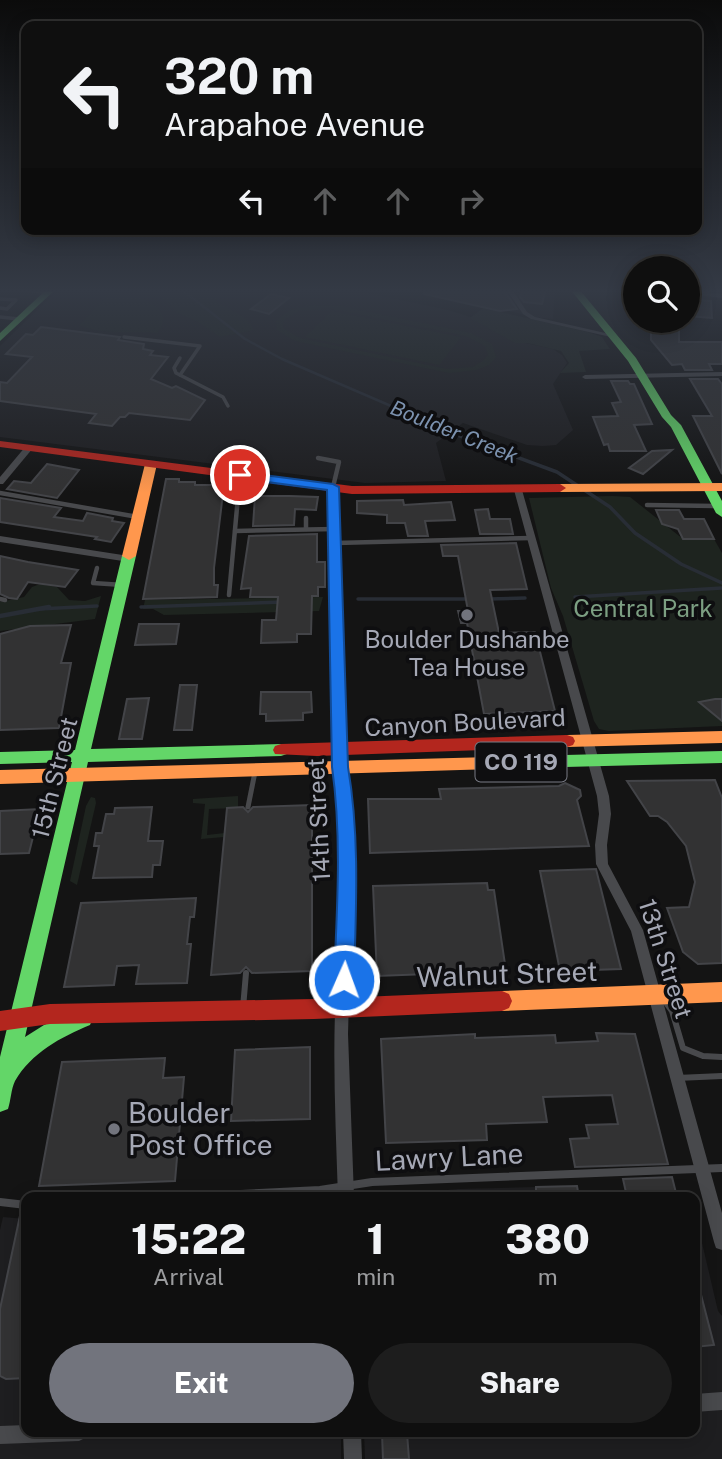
<!DOCTYPE html>
<html lang="en">
<head>
<meta charset="utf-8">
<style>
	:root { --surface:#0f0f0f; --page:#1d1d1d; --text:#f1f3f6; --muted:#9b9c9e; --line:#2f2f2f; --accent:#72747d }
	body { margin:0; font-family:"Public Sans",sans-serif; background:var(--page); color:var(--text); height:100vh; display:flex; flex-direction:column; font-size:26px; white-space:nowrap }
	* { box-sizing:border-box; margin:0 }
	p { font-size:23px; color:var(--muted) }
	.icon { flex:none; width:38px; height:38px; fill:none; stroke:currentColor; stroke-width:2; stroke-linecap:round; stroke-linejoin:round }
	.map { position:relative; flex:1; overflow:hidden }
	.side { position:absolute; left:21px; top:1192px; width:679px; height:245px; display:flex; flex-direction:column; background:var(--surface); border-radius:14px; box-shadow:0 4px 18px #0003,0 0 0 2px var(--line) }
	.side>* { flex:none }
	.top-card { position:absolute; left:21px; top:21px; width:681px; height:214px; border-radius:14px; box-shadow:0 4px 18px #0003,0 0 0 2px var(--line); background:#0f0f0f; color:var(--text); overflow:hidden }
	.fabs { position:absolute; left:623px; top:256px; display:grid; gap:14px }
	.fabs a { display:grid; place-items:center; width:77px; height:77px; border-radius:50%; background:var(--surface); box-shadow:0 4px 18px #0003,0 0 0 2px var(--line); font-size:35px }
	.pin { position:absolute; display:grid; place-items:center; width:60px; height:60px; color:#fff; margin:-30px; border:4px solid #fff; border-radius:50%; box-shadow:0 2px 7px #0007 }
	.me { position:absolute; width:77px; margin:-38px; rotate:2deg; stroke-linejoin:round; filter:drop-shadow(0 0 5px #0008) }
	.turn { display:flex; align-items:center; gap:24px; height:147px; padding:0 28px; font-size:32px }
	.turn .icon { width:91px; height:91px; stroke-width:2.5 }
	.turn b { display:block; font-size:49px; line-height:60px }
	.lanes { display:flex; align-items:center; height:66px; padding:0 28px; background:#0003; justify-content:center; gap:35px; direction:ltr }
	.lanes .off { opacity:.35 }
	.eta { display:flex; justify-content:space-evenly; align-items:center; height:119px; text-align:center }
	.eta b { font-size:42px; font-weight:800; line-height:49px }
	.cta { display:flex; gap:14px; margin-top:auto; padding:14px 28px }
	.cta a { flex:1; height:80px; border-radius:42px; background:var(--accent); color:#fff; font-size:28px; font-weight:800; line-height:80px; text-align:center }
	.cta a+a { background:var(--page); color:var(--text) }
	.map>svg:first-child { display:block }
	.built { fill:#1e1e20 }
	.green { fill:#1e241f; fill-rule:evenodd }
	.lines { fill:none; stroke-linecap:round; stroke-linejoin:round }
	.stream-far2 { stroke:#282d35; stroke-width:2.5 }
	.stream-far1 { stroke:#282d35; stroke-width:3.5 }
	.stream { stroke:#282d35; stroke-width:4.5 }
	.building { fill:#323233; stroke:#434448; stroke-width:2 }
	.lane-far4 { stroke:#48494c; stroke-width:3.5 }
	.lane-far3 { stroke:#48494c; stroke-width:4.5 }
	.lane-far2 { stroke:#48494c; stroke-width:5 }
	.lane-far1 { stroke:#48494c; stroke-width:6 }
	.lane { stroke:#48494c; stroke-width:8 }
	.street { fill:#48494c; fill-rule:evenodd }
	.fast { fill:#63d668; fill-rule:evenodd }
	.slow { fill:#ff974d; fill-rule:evenodd }
	.jam { fill:#b3261e; fill-rule:evenodd }
	.route { fill:#1a73e8; stroke:#114b97; stroke-width:2 }
	.poi-dot { fill:#72747d; stroke:#0e0e10; stroke-width:2.5 }
	.labels { text-anchor:middle; stroke-width:7; stroke-linejoin:round; paint-order:stroke }
	.far-water-label { font-size:21px; font-style:italic; fill:#7c92af; stroke:#0e0e10 }
	.shield { fill:#0e0e10; stroke:#787a84; stroke-width:2 }
	.shield-label { font-size:23px; font-weight:bold; fill:#a5a8b5 }
	.park-label { font-size:24px; fill:#7c9f82; stroke:#0e0e10 }
	.poi-label { font-size:24px; fill:#a5a8b5; stroke:#0e0e10 }
	.street-label { font-size:24px; fill:#a5a8b5; stroke:#0e0e10 }
	.near-street-label { font-size:28px; fill:#a5a8b5; stroke:#0e0e10 }
	.near-poi-label { font-size:28px; fill:#a5a8b5; stroke:#0e0e10; text-anchor:start }
</style>
</head>
<body>
<div class="map">
<svg width="722" height="1459" viewBox="0 0 722 1459">
	<rect width="100%" height="100%" fill="#141414"/>
	<g class="built">
		<path d="M59,289H262L327,293L332,289H348L448,310L480,320L516,341L553,349L562,355L567,363L553,384L573,430L556,445L543,446L527,445L463,423L436,443L446,481L365,483L0,437V346Z"/>
		<path d="M429,289H555L553,319L534,317L430,292Z"/>
		<path d="M577,1186L579,1197H373L458,1189Z"/>
		<path d="M695,1213L718,1311L722,1316V1459H365L364,1432H695Z"/>
		<path d="M3,1217L26,1219V1432H341V1459H0V1230Z"/>
	</g>
	<g class="green">
		<path d="M116,289H251L248,295L223,294L216,301C231,312 246,313 254,330L220,337L198,322L176,312L164,299Z"/>
		<path d="M110,292C130,294 179,303 158,333C140,332 93,334 80,325Z"/>
		<path d="M313,305L341,306L471,333L492,344L496,357L489,365L476,370L449,373L295,341L277,330L276,321L290,310ZM327,308L466,336L485,346L488,355L484,360L473,367L447,369L300,338L283,328L284,320L299,311Z"/>
		<path d="M483,308L588,332L602,337L610,349L579,351L586,372L560,373L569,363L561,351L527,343H515L470,318Z"/>
		<path d="M332,311L461,337L439,365L305,337Z"/>
		<path d="M612,496L630,497L683,539H714L722,553V726L609,731L599,729L594,721L563,616L551,588L529,498Z"/>
		<path d="M40,584L57,587L69,600L85,601L101,596L95,619L0,631V602L24,597L32,587Z"/>
		<path d="M323,597L319,611L164,615L153,609H143L145,600Z"/>
		<path d="M238,796V808L209,809L207,835L225,833L224,837L201,839L205,804L193,803V799Z"/>
		<path d="M91,797L95,798L96,803L77,885L70,881L86,806Z"/>
	</g>
	<g class="lines">
		<path class="stream-far2" d="M181,289L245,339L282,359L449,431"/>
		<g class="stream-far1">
			<path d="M444,430L557,472L610,507L635,533L681,564L722,583"/>
			<path d="M575,597L722,588"/>
			<path d="M358,599H472"/>
			<path d="M488,599L525,598"/>
			<path d="M141,607L283,602"/>
			<path d="M39,609L97,606"/>
		</g>
		<path class="stream" d="M0,616L49,607"/>
	</g>
	<g class="building">
		<path d="M424,289H503L517,309L500,311L424,294Z"/>
		<path d="M523,289H546L542,304L524,302L520,297Z"/>
		<path d="M271,294L289,298L269,314L251,309Z"/>
		<path d="M692,300L711,301L712,318L688,316V305H692Z"/>
		<path d="M651,320H679V342H722V364H709L712,370H685L682,364L672,365L651,340Z"/>
		<path d="M41,327L120,337L118,340L144,344L143,349L153,351L150,355L168,357L151,379L172,388L176,386L205,400L190,420L129,413L125,417H120L112,426L89,423L96,414L0,401V382L7,383L32,357L6,354L26,334L33,335Z"/>
		<path d="M690,379H718L722,384V474L693,416H712Z"/>
		<path d="M611,381H628L630,384H634L652,424L634,425L646,451H610L608,444L604,445L593,417L618,416L612,403L621,402Z"/>
		<path d="M672,450L643,474L629,468L652,451Z"/>
		<path d="M47,464L79,470L57,498L7,489L14,481L31,483Z"/>
		<path d="M166,479H179V482H195V485H224L214,568V585H218L217,597L143,599Z"/>
		<path d="M255,496H290L318,497L316,510L295,509L294,525L253,526Z"/>
		<path d="M0,498L61,508L54,517L83,521L87,513L113,518L112,521L124,523L111,542L95,539L97,537L0,522Z"/>
		<path d="M403,500L404,505L451,502L455,520L425,521L428,536H408L405,523H387V515L357,513V501Z"/>
		<path d="M488,509L490,519H510L513,534H480L475,510Z"/>
		<path d="M656,510H679L684,519H704L714,539H683L678,529L662,524Z"/>
		<path d="M317,534V562H325V587H318V596H312L311,634H297V642L261,643L262,620H276L278,597H250L251,588L241,589L249,536Z"/>
		<path d="M516,543L527,589L490,590L499,633L535,632L555,711L484,714L467,623H461L458,611H468L458,556H443L441,545Z"/>
		<path d="M0,556L28,562L78,570L65,587L28,582L17,599L9,598L0,594Z"/>
		<path d="M139,624H179L176,644L135,645Z"/>
		<path d="M71,625L61,663H71L59,728L0,730V634L30,626Z"/>
		<path d="M180,685H197L192,730H174Z"/>
		<path d="M261,692H311L312,712L303,713V720L266,721V714H260Z"/>
		<path d="M149,698L142,739H119L127,699Z"/>
		<path d="M715,699H722V721L699,702Z"/>
		<path d="M715,780L722,798V963L698,964L683,952L667,908L689,907L695,882L686,846L667,822L658,816H650L627,781Z"/>
		<path d="M565,783L580,790L581,796L577,800L589,846L370,853L368,799H441L439,789L559,786Z"/>
		<path d="M312,805V971L252,973L246,967L240,973L211,975L227,808L243,807L248,812L253,807Z"/>
		<path d="M152,807L148,841H163L160,865H153L152,877L93,878L99,846H94L96,833H102L106,814H114L115,808Z"/>
		<path d="M40,809L29,853L0,854V811Z"/>
		<path d="M596,869L621,969L560,971L540,871Z"/>
		<path d="M487,883L488,890H494L506,971L377,976L373,886Z"/>
		<path d="M196,898L194,917H190L187,944H191L187,983L136,984L139,965L117,966L114,985L64,987L81,903Z"/>
		<path d="M596,1033L635,1034L668,1164L575,1167L570,1139L589,1138L586,1125L618,1124L612,1095L543,1097L547,1122L486,1124L487,1140L386,1143L381,1039L475,1034V1038L555,1035L556,1043L598,1041Z"/>
		<path d="M310,1047V1119L231,1121L235,1050Z"/>
		<path d="M165,1058L163,1078L184,1077L175,1181L39,1186L62,1062Z"/>
		<path d="M672,1177L677,1197H627L623,1179Z"/>
		<path d="M577,1186L579,1197H536V1187Z"/>
		<path d="M21,1211H26V1378L6,1379L0,1376V1309Z"/>
		<path d="M695,1287H699L714,1345L695,1347Z"/>
		<path d="M407,1433L409,1459H383L382,1434Z"/>
	</g>
	<g class="lines">
		<g class="lane-far4">
			<path d="M0,299L16,300L7,309L0,308"/>
			<path d="M0,317L19,319"/>
			<path d="M124,337L200,346L180,375"/>
			<path d="M180,358L174,368L176,373L223,397L228,406"/>
		</g>
		<g class="lane-far3">
			<path d="M318,458L339,462L333,487"/>
			<path d="M0,493L138,517"/>
			<path d="M647,505L715,506"/>
			<path d="M306,518V529"/>
			<path d="M235,531L335,529"/>
			<path d="M336,543L531,538"/>
			<path d="M97,568L93,583L123,585"/>
			<path d="M229,595L240,475"/>
			<path d="M0,599L5,600"/>
		</g>
		<path class="lane-far2" d="M248,807L255,772"/>
		<g class="lane-far1">
			<path d="M664,1000L672,1011L683,1048L703,1056L722,1057"/>
			<path d="M243,1008L246,973"/>
			<path d="M677,1078L722,1076"/>
		</g>
		<g class="lane">
			<path d="M178,1197L320,1190L372,1182L722,1168"/>
			<path d="M0,1202L26,1205"/>
		</g>
		<g class="street">
			<path d="M11,289H33L51,292L48,294L14,291Z"/>
			<path d="M506,289H512L527,312L535,317L614,335L611,337L531,319L523,314Z"/>
			<path d="M688,290L722,294V298L688,294Z"/>
			<path d="M722,372V376L585,379L582,377L585,375Z"/>
			<path d="M26,446L33,448L3,484H0V477Z"/>
			<path d="M330,485H336L337,487L345,767L350,797L353,858L348,1034L354,1197H338C336,1135 333,1073 335,1011C338,929 345,849 335,767Z"/>
			<path d="M515,488H521L522,490L609,796L611,814L607,845L608,864L643,930L722,1213V1250L716,1248L714,1242L631,931L596,864L595,845L599,814L597,796L514,490Z"/>
			<path d="M0,536L129,556L133,559L129,562L0,542Z"/>
			<path d="M722,1392V1410L695,1412V1394Z"/>
			<path d="M26,1425V1432H88L85,1438L79,1441L0,1444V1426Z"/>
			<path d="M343,1432H361L362,1459H344Z"/>
		</g>
		<g class="fast">
			<path d="M47,289H56L0,341V333Z"/>
			<path d="M570,289H579L636,358L671,415L681,425L722,501V517L716,513L671,427L662,417L628,361Z"/>
			<path d="M129,552L136,556L91,749L281,744L287,746L289,750L287,754L281,756L88,762L25,1037L44,1025L83,1008L90,1011L93,1018L90,1025C61,1037 31,1053 15,1081C11,1089 11,1100 8,1109L0,1112V1057L72,762L0,764V752L75,750L122,556Z"/>
			<path d="M722,751V763L526,768L520,767L518,762L520,757L526,756Z"/>
		</g>
		<g class="slow">
			<path d="M151,461L157,464L136,556L129,560L122,556L145,464Z"/>
			<path d="M722,483V491L560,492L554,488L560,484Z"/>
			<path d="M722,731V743L567,747L561,745L559,741L561,737L567,735Z"/>
			<path d="M526,756L532,757L534,762L532,767L526,768L0,784V770Z"/>
			<path d="M722,982V1002L502,1011L495,1008L492,1001L495,994L502,991Z"/>
		</g>
		<g class="jam">
			<path d="M0,441L352,486L560,484L566,488L560,492L352,494L0,447Z"/>
			<path d="M567,735L573,737L575,741L573,745L567,747L317,756L275,754L273,750L275,746L281,744Z"/>
			<path d="M502,991L509,994L512,1001L509,1008L502,1011L314,1019L50,1024L0,1031V1011L50,1004L314,999Z"/>
		</g>
	</g>
	<linearGradient id="sky" x2="0" y2="1"><stop stop-color="#0b0b0b"/><stop offset="0.59" stop-color="#343a45"/><stop offset="1" stop-color="#343a45" stop-opacity="0"/></linearGradient>
	<rect width="722" height="493" fill="url(#sky)"/>
	<path class="route" d="M240,472L333,484L339,487L348,767C360,837 356,909 354,980L351,987L344,990L337,987L334,980C337,910 342,837 332,767L327,490L236,478L234,475Z"/>
	<g class="poi-dot">
		<circle cx="467" cy="615" r="7"/>
		<circle cx="114" cy="1129" r="7"/>
	</g>
	<g class="labels">
		<g class="far-water-label">
			<text transform="translate(454 432) rotate(22)" y="7">Boulder Creek</text>
		</g>
		<rect class="shield" x="475.5" y="742.5" width="91" height="39" rx="5"/>
		<g class="shield-label">
			<text x="521" y="770">CO 119</text>
		</g>
		<g class="park-label">
			<text x="643" y="617">Central Park</text>
		</g>
		<g class="poi-label">
			<text x="467" y="648">Boulder Dushanbe<tspan x="467" dy="28">Tea House</tspan></text>
		</g>
		<g class="street-label">
			<text transform="translate(465 723) rotate(-3)" y="8">Canyon Boulevard</text>
			<text transform="translate(55 778) rotate(-76)" y="8">15th Street</text>
			<text transform="translate(319 820) rotate(-93)" y="8">14th Street</text>
			<text transform="translate(665 959) rotate(72)" y="8">13th Street</text>
		</g>
		<g class="near-street-label">
			<text transform="translate(507 974) rotate(-2)" y="10">Walnut Street</text>
			<text transform="translate(449 1157) rotate(-3)" y="10">Lawry Lane</text>
		</g>
		<g class="near-poi-label">
			<text x="128" y="1123">Boulder<tspan x="128" dy="32">Post Office</tspan></text>
		</g>
	</g>
</svg>
<div class="fabs">
<a><svg class="icon" aria-label="search" viewBox="0 0 24 24"><circle cx="10" cy="10" r="6"/><path d="M15 15l6 6"/></svg></a>
</div>
<div class="pin" style="left:240px;top:475px;background:#d93025"><svg class="icon" aria-label="arrive" viewBox="0 0 24 24"><path d="M6 21V4h12l-3 4 3 4H6"/></svg></div>
<svg class="me" style="left:344px;top:980px" viewBox="-20 -20 40 40"><circle r="17" fill="#1a73e8" stroke="#fff" stroke-width="3"/><path d="M0-11L8 9 0 5-8 9z" fill="#fff"/></svg>
<div class="top-card">
<div class="turn"><svg class="icon" aria-label="left" viewBox="0 0 24 24"><path d="M17 20v-9H6M10 6l-5 5 5 5"/></svg><div><b>320 m</b>Arapahoe Avenue</div></div>
<div class="lanes"><svg class="icon" aria-label="left" viewBox="0 0 24 24"><path d="M17 20v-9H6M10 6l-5 5 5 5"/></svg><svg class="icon off" aria-label="ahead" viewBox="0 0 24 24"><path d="M12 20V5M6 11l6-6 6 6"/></svg><svg class="icon off" aria-label="ahead" viewBox="0 0 24 24"><path d="M12 20V5M6 11l6-6 6 6"/></svg><svg class="icon off" aria-label="right" viewBox="0 0 24 24"><path d="M7 20v-9h11M14 6l5 5-5 5"/></svg></div>
</div>
<section class="side">
<div class="eta">
<div><b>15:22</b><p>Arrival</p></div>
<div><b>1</b><p>min</p></div>
<div><b>380</b><p>m</p></div>
</div>
<div class="cta"><a>Exit</a><a>Share</a></div>
</section>
</div>
</body>
</html>
